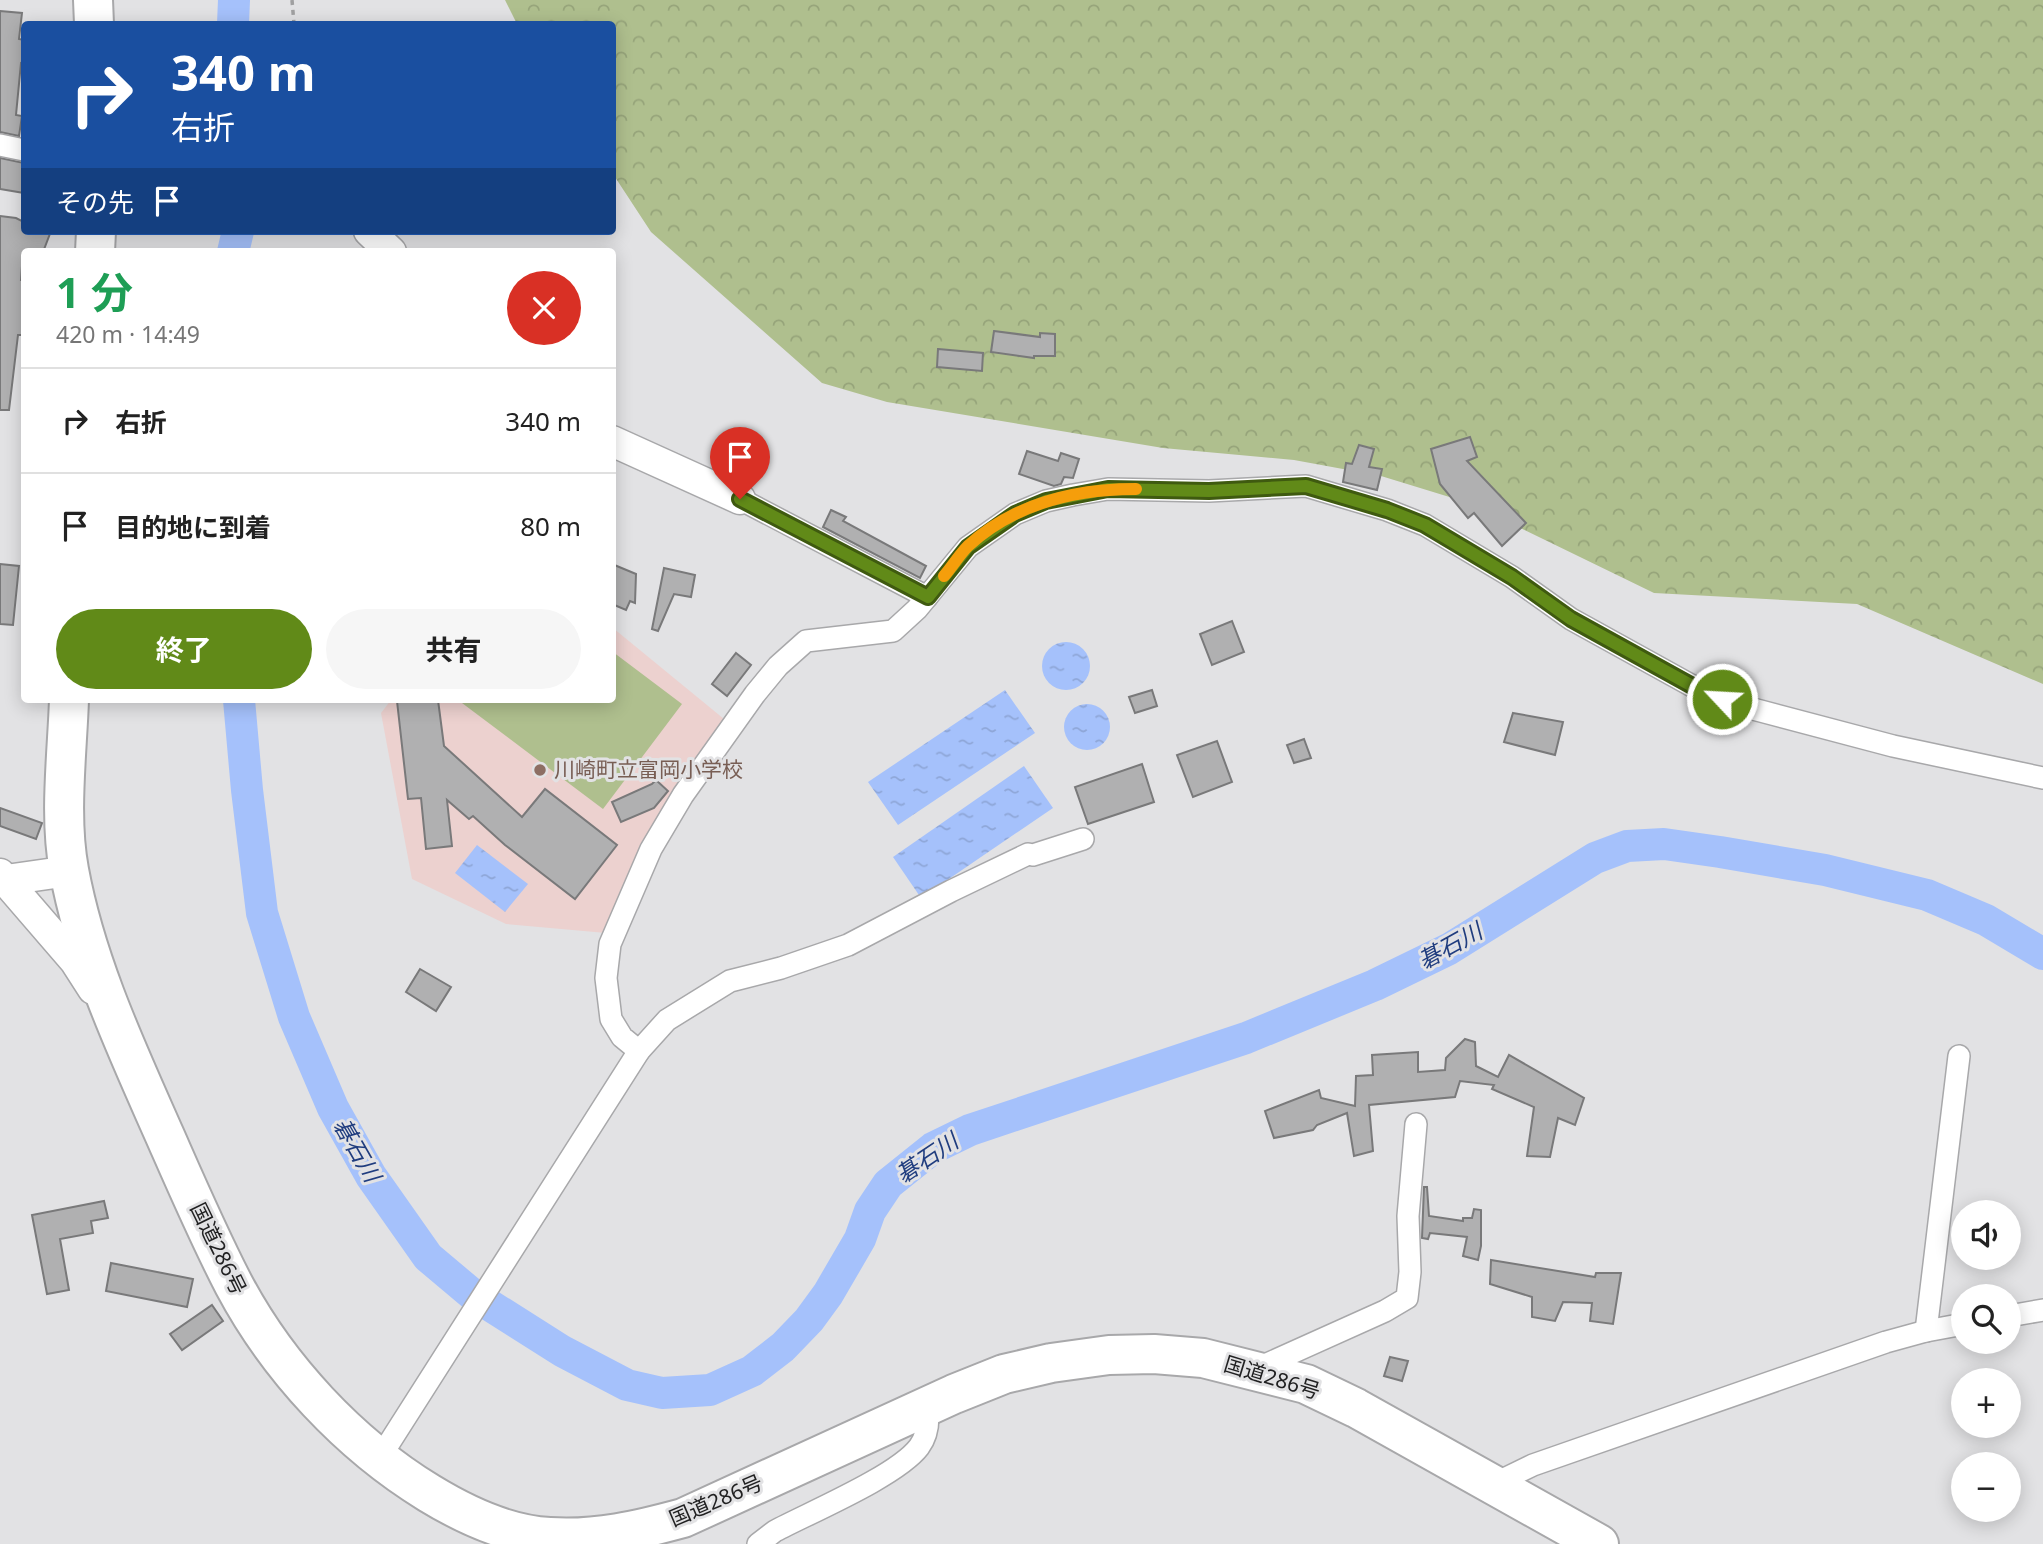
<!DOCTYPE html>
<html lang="ja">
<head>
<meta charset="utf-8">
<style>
	:root { --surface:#fff; --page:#f6f6f6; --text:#222; --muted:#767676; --line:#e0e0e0; --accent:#618a18 }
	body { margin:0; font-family:"Noto Sans","Noto Sans JP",sans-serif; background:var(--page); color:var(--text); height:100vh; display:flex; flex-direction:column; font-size:26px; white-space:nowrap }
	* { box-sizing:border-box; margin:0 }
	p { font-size:23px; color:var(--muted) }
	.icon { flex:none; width:38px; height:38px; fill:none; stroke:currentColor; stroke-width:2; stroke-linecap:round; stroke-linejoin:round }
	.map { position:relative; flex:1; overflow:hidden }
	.side { position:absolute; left:21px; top:248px; width:595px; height:455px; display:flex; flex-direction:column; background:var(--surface); border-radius:7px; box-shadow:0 4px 18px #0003 }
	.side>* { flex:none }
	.hud { position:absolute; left:21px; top:21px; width:595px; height:214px; border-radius:7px; box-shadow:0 4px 18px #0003; background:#1a4fa0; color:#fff; overflow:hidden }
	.tools { position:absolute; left:1951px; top:1200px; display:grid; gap:14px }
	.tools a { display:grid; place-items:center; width:70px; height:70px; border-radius:50%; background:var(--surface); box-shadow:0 4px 18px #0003; font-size:35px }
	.pin { position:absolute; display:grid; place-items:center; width:60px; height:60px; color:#fff; margin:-72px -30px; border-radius:50% 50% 50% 0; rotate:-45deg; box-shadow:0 0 7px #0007 }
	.pin .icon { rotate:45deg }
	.me { position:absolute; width:77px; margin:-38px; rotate:295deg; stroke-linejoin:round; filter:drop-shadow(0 0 5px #0008) }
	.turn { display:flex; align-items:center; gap:24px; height:147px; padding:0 35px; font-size:32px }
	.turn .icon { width:91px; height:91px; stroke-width:2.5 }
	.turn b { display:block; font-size:49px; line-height:60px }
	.then { display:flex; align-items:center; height:66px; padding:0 35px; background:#0003; gap:14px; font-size:26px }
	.round { display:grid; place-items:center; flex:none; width:74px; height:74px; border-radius:37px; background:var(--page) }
	.overview { display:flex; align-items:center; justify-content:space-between; height:119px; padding:0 35px }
	h1 { font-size:42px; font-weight:700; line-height:52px; color:#1e9e55 }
	.cta { display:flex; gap:14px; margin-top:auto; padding:14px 35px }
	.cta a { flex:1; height:80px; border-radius:42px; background:var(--accent); color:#fff; font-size:28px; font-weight:700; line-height:80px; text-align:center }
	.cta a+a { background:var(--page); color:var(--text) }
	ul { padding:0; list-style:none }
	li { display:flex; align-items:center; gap:21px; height:105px; padding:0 35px; border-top:2px solid var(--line) }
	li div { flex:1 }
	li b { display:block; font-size:26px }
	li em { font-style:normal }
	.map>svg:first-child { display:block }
	.education { fill:#ecd1cf }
	.forest { fill:url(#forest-crowns) }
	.park { fill:#afbf8e }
	.water { fill:url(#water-ripples) }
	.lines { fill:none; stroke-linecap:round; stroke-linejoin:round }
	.river { stroke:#a5c1fb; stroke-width:32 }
	.building { fill:#b0b0b1; stroke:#79797a; stroke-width:2 }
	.street-casing { stroke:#a8a8aa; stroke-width:24 }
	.secondary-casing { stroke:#a8a8aa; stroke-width:33 }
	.highway-casing { stroke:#a8a8aa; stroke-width:42 }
	.path { stroke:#a0a0a1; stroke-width:3.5; stroke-dasharray:5 5; stroke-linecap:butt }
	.street { stroke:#fff; stroke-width:21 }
	.secondary { stroke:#fff; stroke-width:30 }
	.highway { stroke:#fff; stroke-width:38 }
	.route-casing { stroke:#3f5a10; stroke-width:18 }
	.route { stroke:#618a18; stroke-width:12 }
	.slow { stroke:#f59e0b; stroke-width:12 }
	.education-dot { fill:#8d6e63; stroke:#e2e2e4; stroke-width:2.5 }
	.labels { text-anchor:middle; stroke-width:6; stroke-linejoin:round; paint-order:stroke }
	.education-label { font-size:21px; fill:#785e54; stroke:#e2e2e4; text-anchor:start }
	.street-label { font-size:21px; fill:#212122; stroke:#e2e2e4 }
	.water-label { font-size:23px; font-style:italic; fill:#203d7f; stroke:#e2e2e4 }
</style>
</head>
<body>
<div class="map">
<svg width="2043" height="1544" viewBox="0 0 2043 1544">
	<defs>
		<pattern id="forest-crowns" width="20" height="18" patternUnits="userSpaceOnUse" patternTransform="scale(1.75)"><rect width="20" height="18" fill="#afbf8e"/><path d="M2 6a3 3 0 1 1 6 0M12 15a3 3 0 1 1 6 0" fill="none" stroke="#96a47a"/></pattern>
		<pattern id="water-ripples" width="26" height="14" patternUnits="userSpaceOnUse" patternTransform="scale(1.75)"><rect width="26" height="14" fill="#a5c1fb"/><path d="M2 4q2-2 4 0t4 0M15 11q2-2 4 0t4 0" fill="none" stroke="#8ea6d7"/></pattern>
	</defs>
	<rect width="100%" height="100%" fill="#e2e2e4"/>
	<path class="education" d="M613,628L724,719L654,822L606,933L506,924L412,879L381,713L391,700H612Z"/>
	<path class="forest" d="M505,0H2043V684L1857,604L1654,593L1469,503L1381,476L1294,460L1163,448L887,402L822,383L651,232L613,174L612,24H517Z"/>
	<path class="park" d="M613,652L682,704L603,809L458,700H612Z"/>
	<g class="water">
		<circle cx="1066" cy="666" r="24"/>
		<path d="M1005,690L1035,733L898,825L868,782Z"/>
		<circle cx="1087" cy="727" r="23"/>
		<path d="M1024,766L1053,808L921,898L893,857Z"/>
		<path d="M477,845L528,884L505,912L455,873Z"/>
	</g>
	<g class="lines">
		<g class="river">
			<path d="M233,24L234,0"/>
			<path d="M233,252L238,231"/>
			<path d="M239,700L247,790L262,913L294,1017L333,1108L371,1176L428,1257L472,1294L562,1351L627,1385L662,1393L710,1390L752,1371L783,1347L809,1320L828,1294L860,1239L870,1211L888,1184L933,1148L970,1130L1246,1038L1375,985L1449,949L1595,858L1627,846L1664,844L1720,852L1825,870L1927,895L1986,920L2043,954"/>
		</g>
	</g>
	<g class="building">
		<path d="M0,11L22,13L19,39L24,40V64L21,63L16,115L22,116L19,136L0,132Z"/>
		<path d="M0,158L24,163V193L0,189Z"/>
		<path d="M0,216L16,218L24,222V231H51L43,252H23L21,280H24V324H23L22,335H18L9,410H0Z"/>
		<path d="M994,331L1040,337V333L1055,334V356H1034V358L991,352Z"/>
		<path d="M938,349L983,353L982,371L937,367Z"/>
		<path d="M1470,437L1477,457L1467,461L1526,523L1502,546L1474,513L1468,518L1440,484L1431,449Z"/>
		<path d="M1359,445L1374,449L1369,467L1382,469L1377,490L1343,482L1346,463L1352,464Z"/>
		<path d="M1027,451L1058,461L1061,453L1079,459L1073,478L1064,477L1061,484L1054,486L1019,474Z"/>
		<path d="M831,510L846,517L843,521L926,566L920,578L823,527Z"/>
		<path d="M0,564L19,566L13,625L0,624Z"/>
		<path d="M612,564L636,574L635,603L630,601L626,610L612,604Z"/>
		<path d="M664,568L695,575L691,597L674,594L658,631L652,629Z"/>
		<path d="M1232,621L1244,652L1212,665L1200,634Z"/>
		<path d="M736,653L751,665L727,696L712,684Z"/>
		<path d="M1152,690L1157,706L1135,713L1129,697Z"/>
		<path d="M438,700L444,746L522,817L545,789L617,845L575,899L505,845L473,816L469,819L447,800L452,846L426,849L421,798L408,799L397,701Z"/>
		<path d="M1513,713L1563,722L1555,755L1504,742Z"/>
		<path d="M1304,739L1311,758L1294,763L1287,745Z"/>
		<path d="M1217,741L1232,782L1193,797L1177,755Z"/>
		<path d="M1142,764L1154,802L1088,824L1075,787Z"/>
		<path d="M656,780L668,791L654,808L621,822L612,802L652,784Z"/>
		<path d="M0,808L42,823L36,839L0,826Z"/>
		<path d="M420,969L451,987L436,1011L406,992Z"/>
		<path d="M1465,1039L1475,1042L1476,1066L1498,1077L1509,1055L1584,1098L1575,1125L1558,1118L1550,1157L1527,1156L1534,1107L1492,1089L1494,1085L1460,1081L1455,1097L1369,1105L1373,1151L1354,1156L1347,1113L1317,1125L1313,1130L1274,1138L1265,1111L1319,1090L1321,1098L1355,1106L1356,1076L1373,1075L1372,1055L1418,1052V1072L1445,1070L1446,1058Z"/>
		<path d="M1424,1187H1427L1429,1216L1463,1221V1218H1472L1474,1209L1481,1210V1246L1478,1260L1463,1256L1467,1237L1430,1233L1428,1239L1422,1238Z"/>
		<path d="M104,1201L108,1218L91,1221L93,1233L60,1239L69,1290L47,1294L32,1215Z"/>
		<path d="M1491,1260L1595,1277L1596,1273H1621L1613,1324L1590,1321L1592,1303L1563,1302L1555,1321L1532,1317V1297L1490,1284Z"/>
		<path d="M111,1263L193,1279L187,1307L106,1291Z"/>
		<path d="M212,1305L223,1321L182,1350L170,1334Z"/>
		<path d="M1390,1357L1408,1361L1402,1381L1384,1376Z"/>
	</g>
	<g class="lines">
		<g class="street-casing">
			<g id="street">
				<path d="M0,145L24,150"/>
				<path d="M740,499L927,597"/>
				<path d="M639,1051L622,1037L611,1019L606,978L610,944L651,849L683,795L755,694L778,666L806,641L893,631L917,609L968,547L1015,514L1046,501L1073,495L1108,489L1209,491L1306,486L1387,510L1425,525L1512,577L1571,619L1705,693L1738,705L1893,746L2043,778"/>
				<path d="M2009,1316L2043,1310"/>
				<path d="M1926,1331L1959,1056"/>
				<path d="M1256,1369L1385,1311L1407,1298L1410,1272L1408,1216L1416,1124"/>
				<path d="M379,1459L639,1051L667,1020L730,981L781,968L848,945L951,891L1028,854L1033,855L1083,839"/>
				<path d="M1492,1485L1533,1465L1886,1342L1926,1331L1964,1324"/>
				<path d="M758,1544L775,1531C811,1512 897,1476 919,1447C928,1435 929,1420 927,1406"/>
			</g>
		</g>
		<g class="secondary-casing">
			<g id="secondary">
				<path d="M369,231L391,252"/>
				<path d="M612,441L740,499"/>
				<path d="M0,874L75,961L93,989"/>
				<path d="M6,880L69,871"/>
			</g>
		</g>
		<g class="highway-casing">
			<g id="highway">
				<path d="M93,0L94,24"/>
				<path d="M95,252L96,231"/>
				<path d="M69,700C67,755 59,817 69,870C86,963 127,1050 165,1136C187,1186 209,1237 234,1285C278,1368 349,1444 429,1493C465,1515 507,1535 550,1537C596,1540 639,1530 683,1518L954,1394L1004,1374L1051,1363L1109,1355L1154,1354L1203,1358L1306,1384L1356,1408L1599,1544"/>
			</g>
		</g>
		<path class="path" d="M292,0L294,24"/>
		<use href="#street" class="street"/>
		<use href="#secondary" class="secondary"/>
		<use href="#highway" class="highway"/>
	</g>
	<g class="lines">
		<g class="route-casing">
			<path id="route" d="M740,499L928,597L968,547L1015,514L1046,501L1108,489L1209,491L1306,486L1387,510L1425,525L1512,577L1571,619L1705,693L1722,699"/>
		</g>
		<use href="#route" class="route"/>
		<path class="slow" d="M944,576C952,567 959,555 968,546C1014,504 1075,489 1136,489"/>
	</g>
	<circle class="education-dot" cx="540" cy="770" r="7"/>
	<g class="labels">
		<g class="education-label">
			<text x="554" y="777">川崎町立富岡小学校</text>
		</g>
		<g class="street-label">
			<text transform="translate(218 1249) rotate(64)" y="7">国道286号</text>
			<text transform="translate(1272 1378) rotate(17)" y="7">国道286号</text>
			<text transform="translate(716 1501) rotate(-23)" y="7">国道286号</text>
		</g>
		<g class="water-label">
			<text transform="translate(1450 946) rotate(-29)" y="8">碁石川</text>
			<text transform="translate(357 1150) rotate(60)" y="8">碁石川</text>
			<text transform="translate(927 1158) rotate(-34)" y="8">碁石川</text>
		</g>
	</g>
</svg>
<div class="tools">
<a><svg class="icon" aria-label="sound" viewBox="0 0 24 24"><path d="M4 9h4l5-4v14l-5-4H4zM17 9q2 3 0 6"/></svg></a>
<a><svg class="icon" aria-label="search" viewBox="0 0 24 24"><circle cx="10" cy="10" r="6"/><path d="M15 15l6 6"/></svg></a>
<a>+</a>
<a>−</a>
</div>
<div class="pin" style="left:740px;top:499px;background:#d93025"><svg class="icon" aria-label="arrive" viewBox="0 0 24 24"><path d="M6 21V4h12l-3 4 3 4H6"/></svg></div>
<svg class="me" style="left:1722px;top:699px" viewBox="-20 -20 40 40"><circle r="17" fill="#618a18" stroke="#fff" stroke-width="3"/><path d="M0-11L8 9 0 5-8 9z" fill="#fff"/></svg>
<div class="hud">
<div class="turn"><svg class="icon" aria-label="right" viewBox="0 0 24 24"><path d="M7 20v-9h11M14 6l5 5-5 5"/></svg><div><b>340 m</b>右折</div></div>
<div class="then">その先<svg class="icon" aria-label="arrive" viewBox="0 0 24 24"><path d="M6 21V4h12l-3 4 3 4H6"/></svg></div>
</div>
<section class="side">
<div class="overview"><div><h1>1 分</h1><p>420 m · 14:49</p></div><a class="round" style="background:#d93025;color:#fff"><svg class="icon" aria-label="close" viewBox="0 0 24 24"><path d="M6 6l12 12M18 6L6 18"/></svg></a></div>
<ul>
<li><svg class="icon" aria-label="right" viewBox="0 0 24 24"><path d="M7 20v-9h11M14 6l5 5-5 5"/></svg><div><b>右折</b></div><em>340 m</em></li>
<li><svg class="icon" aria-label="arrive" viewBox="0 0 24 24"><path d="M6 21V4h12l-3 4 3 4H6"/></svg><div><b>目的地に到着</b></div><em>80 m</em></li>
</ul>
<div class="cta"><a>終了</a><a>共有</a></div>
</section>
</div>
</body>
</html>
